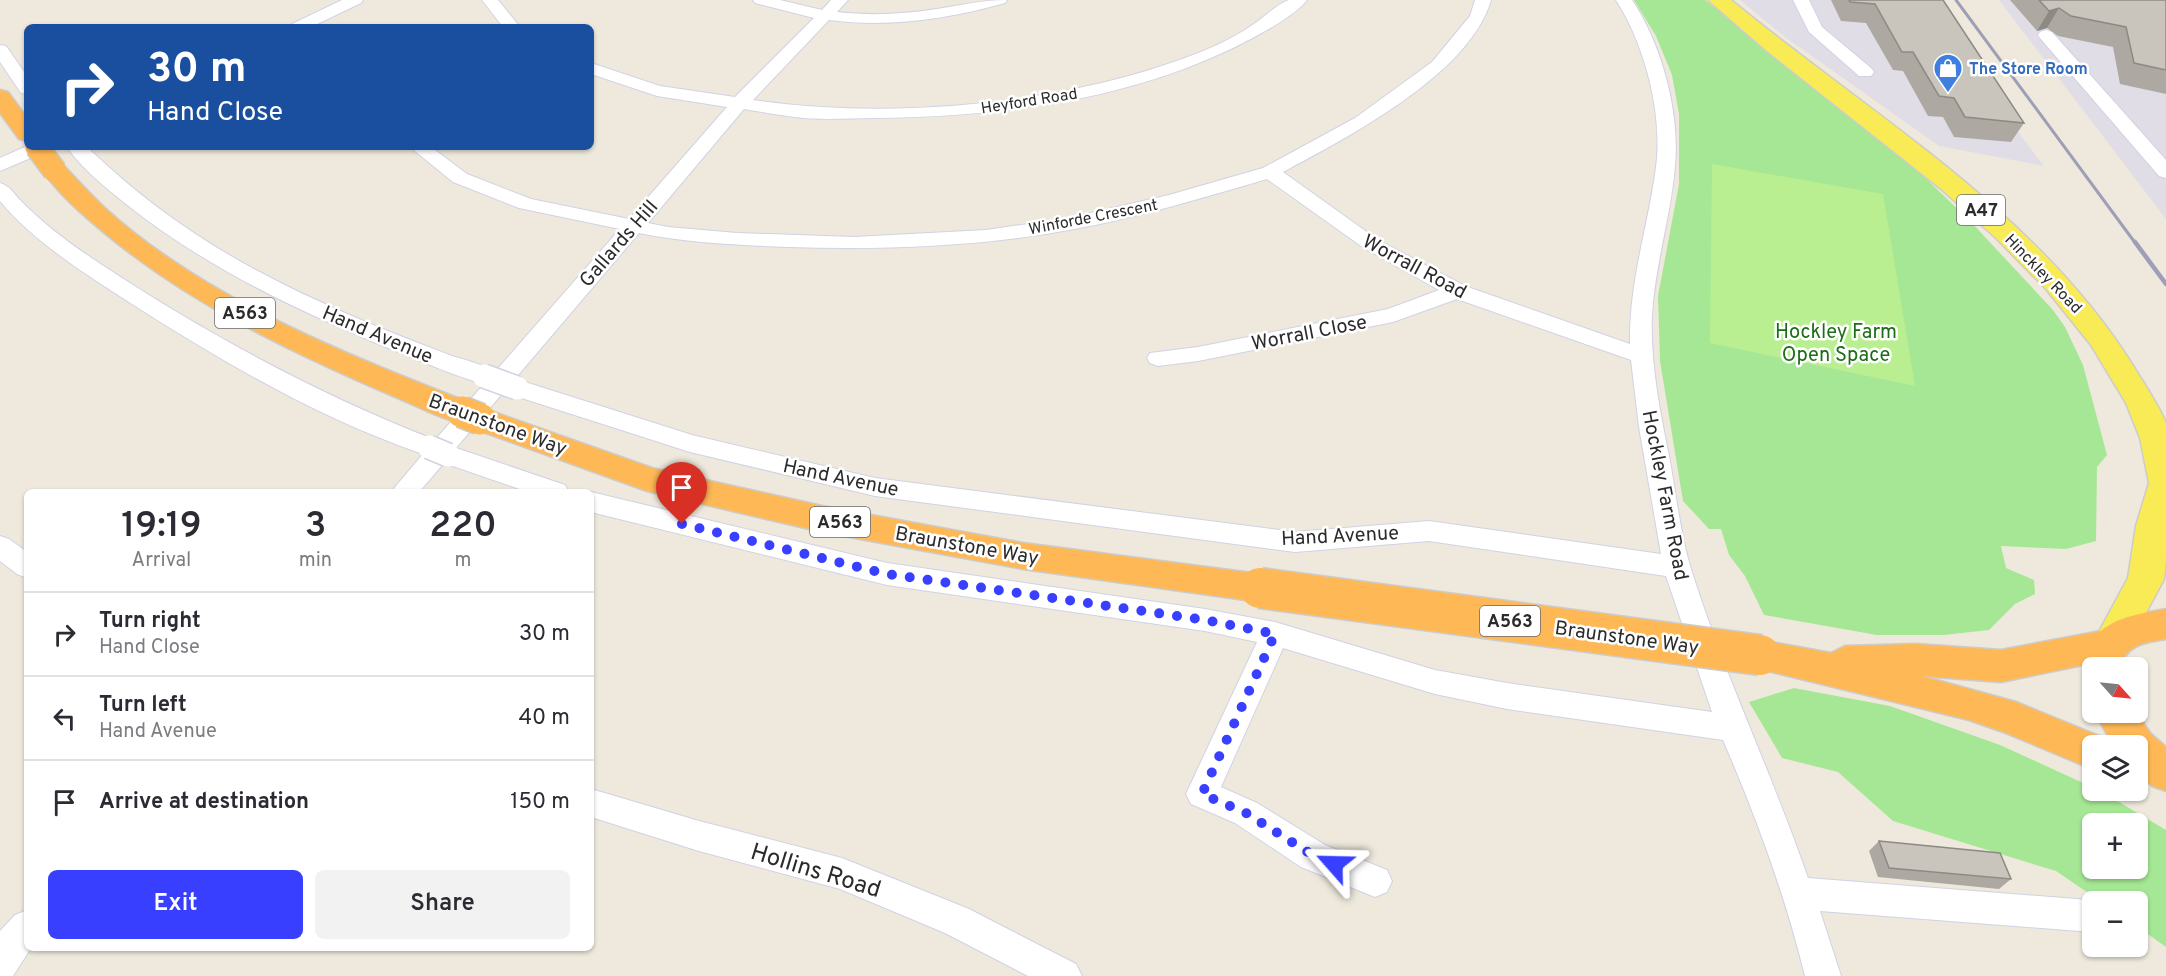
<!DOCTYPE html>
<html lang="en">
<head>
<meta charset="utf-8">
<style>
	:root { --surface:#fff; --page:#f2f2f3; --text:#2b2b33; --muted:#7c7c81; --line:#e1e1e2; --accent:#383fff }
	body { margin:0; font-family:Overpass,sans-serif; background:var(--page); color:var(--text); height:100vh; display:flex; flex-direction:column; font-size:22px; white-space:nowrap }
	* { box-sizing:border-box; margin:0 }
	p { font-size:20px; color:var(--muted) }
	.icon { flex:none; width:33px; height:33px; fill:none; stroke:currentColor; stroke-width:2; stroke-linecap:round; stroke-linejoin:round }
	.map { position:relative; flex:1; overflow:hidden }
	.panel { position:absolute; left:24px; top:489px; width:570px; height:462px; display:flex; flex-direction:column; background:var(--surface); border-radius:9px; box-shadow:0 2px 4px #0004 }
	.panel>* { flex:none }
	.guide { position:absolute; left:24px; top:24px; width:570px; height:126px; border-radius:9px; box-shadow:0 2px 4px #0004; background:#1a4fa0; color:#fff; overflow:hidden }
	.needle { width:39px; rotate:117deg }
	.tools { position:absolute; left:2082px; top:657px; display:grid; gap:12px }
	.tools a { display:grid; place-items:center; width:66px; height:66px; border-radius:9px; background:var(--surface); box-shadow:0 2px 4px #0004; font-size:30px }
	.pin { position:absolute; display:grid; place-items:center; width:51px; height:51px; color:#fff; margin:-62px -26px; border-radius:50% 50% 50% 0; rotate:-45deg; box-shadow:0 0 6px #0007 }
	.pin .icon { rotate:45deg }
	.me { position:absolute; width:66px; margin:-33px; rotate:295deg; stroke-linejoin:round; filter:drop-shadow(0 0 4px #0008) }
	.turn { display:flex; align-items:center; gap:21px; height:126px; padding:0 24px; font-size:27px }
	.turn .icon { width:78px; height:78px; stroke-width:2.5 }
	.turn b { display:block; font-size:42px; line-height:51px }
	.eta { display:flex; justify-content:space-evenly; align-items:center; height:102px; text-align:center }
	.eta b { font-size:36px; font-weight:600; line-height:42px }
	.primary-button { display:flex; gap:12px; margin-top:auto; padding:12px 24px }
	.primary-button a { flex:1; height:69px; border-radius:9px; background:var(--accent); color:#fff; font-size:24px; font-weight:600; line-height:69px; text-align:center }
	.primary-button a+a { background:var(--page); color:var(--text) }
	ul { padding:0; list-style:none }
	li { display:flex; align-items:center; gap:18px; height:84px; padding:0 24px; border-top:2px solid var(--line) }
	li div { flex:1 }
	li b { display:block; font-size:22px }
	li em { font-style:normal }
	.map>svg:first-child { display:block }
	.industrial { fill:#e1dde6 }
	.green { fill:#a5e795; fill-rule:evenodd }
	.pitch { fill:#b9ef90 }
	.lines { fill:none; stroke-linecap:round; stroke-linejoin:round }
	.minor-casing { stroke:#d1d2e4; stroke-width:2 }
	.major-casing { stroke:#ccc; stroke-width:3 }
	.highway-casing { stroke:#ccc; stroke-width:3 }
	.minor { fill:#fff; fill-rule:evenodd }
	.major { fill:#f9eb56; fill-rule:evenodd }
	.highway { fill:#ffb856; fill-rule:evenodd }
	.rail-far1 { stroke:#9e9eb6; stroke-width:3 }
	.rail { stroke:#9e9eb6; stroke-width:4.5 }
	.minor-bridge-casing { stroke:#d1d2e4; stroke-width:26; stroke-linecap:butt }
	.highway-bridge-far2-casing { stroke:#ccc; stroke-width:26; stroke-linecap:butt }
	.highway-bridge-far1-casing { stroke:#ccc; stroke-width:34; stroke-linecap:butt }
	.highway-bridge-casing { stroke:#ccc; stroke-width:43; stroke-linecap:butt }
	.minor-bridge { stroke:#fff; stroke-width:23 }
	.highway-bridge-far2 { stroke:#ffb856; stroke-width:23 }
	.highway-bridge-far1 { stroke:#ffb856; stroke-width:31 }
	.highway-bridge { stroke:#ffb856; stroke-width:40 }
	.wall { fill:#ada9a2 }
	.shaded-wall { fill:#8d8a84 }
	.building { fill:#c9c5bc; stroke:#8d8a84; stroke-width:1.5 }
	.route { stroke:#383fff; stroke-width:10; stroke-dasharray:0 18 }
	.labels { text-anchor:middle; stroke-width:5; stroke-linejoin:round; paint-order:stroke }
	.far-shop-label { font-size:16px; font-weight:bold; fill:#366cbe; stroke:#fff; text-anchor:start }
	.far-street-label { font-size:16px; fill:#2b2b2b; stroke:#fff }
	.shield { fill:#fff; stroke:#6b6b6b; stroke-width:1.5 }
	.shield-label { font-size:18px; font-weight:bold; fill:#2b2b2b }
	.street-label { font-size:20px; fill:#2b2b2b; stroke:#fff }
	.park-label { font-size:20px; fill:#1b6d16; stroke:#fff }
	.near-street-label { font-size:24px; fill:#2b2b2b; stroke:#fff }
</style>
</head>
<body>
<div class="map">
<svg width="2166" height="976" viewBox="0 0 2166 976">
	<rect width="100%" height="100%" fill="#eee9dc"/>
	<g class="industrial">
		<path d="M1740,0H1931L1941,30L2044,166L1939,146L1785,37Z"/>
		<path d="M1999,0H2166V219Z"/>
	</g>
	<g class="green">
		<path d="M1634,0H1705L1915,168L1971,222L2053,310L2065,327L2083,365L2107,455L2097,467L2096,541L2066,549L2001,546L2006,568L2034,580L2035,594L2015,604L1989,630L1944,635H1877L1764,615L1745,576L1729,555L1721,529H1709L1683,501L1660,361L1658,296L1679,184V114L1672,75L1656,36Z"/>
		<path d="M1794,688L1890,706L2000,745L2092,787V790L2104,793L2166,830V947L2138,927V902L2100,901L2056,871L1893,821L1838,772L1782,758L1749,702ZM2092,824H2138V868H2092Z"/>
	</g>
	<path class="pitch" d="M1712,164L1883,194L1915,386L1710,343Z"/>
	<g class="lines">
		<g class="minor-casing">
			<g id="minor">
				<path d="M342,0H363L361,3L311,27H290L292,24Z"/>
				<path d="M482,0H498L520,27H503Z"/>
				<path d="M753,0H780L822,10L831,0H848L837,12C870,16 904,14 937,9C961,5 983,0 1007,0L1005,3C948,19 888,28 829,20L753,100C888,120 1057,105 1185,58C1207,50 1232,39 1251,26C1261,20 1278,3 1289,0C1294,0 1302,0 1307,0C1294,17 1255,37 1235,47C1124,101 997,117 876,118C852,118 826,120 803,118C783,116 763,112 744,109L648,223L668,227L737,233L854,237L986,230L1069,218L1169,195L1263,168L1355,118L1432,62L1470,16L1475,0H1491C1470,74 1348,137 1283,172L1378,240L1465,286L1630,344C1629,280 1648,228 1656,167C1663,114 1645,45 1616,0H1632C1662,45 1680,112 1675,166C1671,216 1655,264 1652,315C1650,362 1660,411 1669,456C1676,493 1680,533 1691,569C1724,674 1772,774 1808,878L2089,900L2092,902V932L1820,911L1841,976H1805C1785,895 1756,816 1723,740L1507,709L1435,694L1283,648L1221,787L1257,803L1325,845L1387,870L1392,881L1387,892L1375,897L1301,867L1235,823L1191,804L1186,794L1257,642L1205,631L887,585L591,512V492L887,563L1205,609L1275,622L1435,670L1507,683L1712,712L1666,576L1429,541L1295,552L875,496L690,452L509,394L506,389L456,448L565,485L569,492H528L444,463L419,492H391L423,454C320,419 223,362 132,304C86,274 36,244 0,201V183C10,186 13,193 20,200C44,225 73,246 102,265C207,334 317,394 435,440L484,384C455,376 426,363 398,352C302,313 208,269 126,204C106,188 81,168 67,147H87C170,227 253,274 359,319C389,332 421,344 452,356C465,360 484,364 494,373L620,229L519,208L453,182L410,147H431L467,174L531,199L629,219L727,107L657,96L591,74V63L660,86L735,97L814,18L755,3ZM1267,179L1364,248L1439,290L1388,309L1198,347L1150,353L1147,358L1150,363L1158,366L1198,361L1393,322L1457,299L1631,360L1639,427L1661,554L1429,521L1295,532L875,478L692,435L525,382L513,381L639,233C688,243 738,245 788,247C881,250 977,247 1069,230C1136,218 1202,198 1267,179Z"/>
				<path d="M1793,0H1809L1822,27L1871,68L1874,72L1871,76H1859L1809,32Z"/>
				<path d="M2046,30L2052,32L2166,160V178L2159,176L2040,38L2038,35L2040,32Z"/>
				<path d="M0,45L6,46L27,76V94L21,93L0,62Z"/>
				<path d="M27,146L49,147L47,151L0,171V158Z"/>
				<path d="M0,536L9,539L27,552V578L17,574L0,561Z"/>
				<path d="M591,789L699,821L842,858L969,909L1076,964L1082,976H1028L945,933L840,889L699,851L591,817Z"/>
				<path d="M27,910V948H31L13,976H0V931L15,915Z"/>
			</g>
		</g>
		<g class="major-casing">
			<path id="major" d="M1708,0H1731C1869,114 2035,210 2132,364C2144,384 2157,402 2166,423V559L2164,579L2125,652L2112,656L2099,652L2094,641L2128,578L2136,526L2149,483L2140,438L2126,403L2091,345L2046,289L1995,237L1940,188L1767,51Z"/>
		</g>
		<g class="highway-casing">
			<g id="highway">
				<path d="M0,90L8,92L27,118V141L19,139L0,113Z"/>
				<path d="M55,164L64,166C78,180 91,195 105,208C206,300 348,355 473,404L476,409L491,411L652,468L822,506L1023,543L1260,574L1273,578L1278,588L1273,598L1260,602L1023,569L822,532L647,491L469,427L466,422C451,425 409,402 393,396C293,353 192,305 107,235C85,217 59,195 43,171L46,166Z"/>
				<path d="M2166,609V639C2142,643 2129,644 2118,668H2092V676L2088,674L2083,665L2001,682L1922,676L2016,702L2106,739L2109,746H2092V769L2006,733L1969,720L1747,666L1741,655L1747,644L1760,640L1831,653L1845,646L1916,644L2001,650L2101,631C2118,616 2145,613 2166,609Z"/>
				<path d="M2094,712H2136L2151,734L2166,747V791L2152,786L2138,772V746H2114Z"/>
			</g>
		</g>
		<use href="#minor" class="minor"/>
		<use href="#major" class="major"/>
		<use href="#highway" class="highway"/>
		<path class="rail-far1" d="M1956,0L2136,244"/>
		<path class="rail" d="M2135,242L2166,284"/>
		<g class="minor-bridge-casing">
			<g id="minor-bridge">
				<path d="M484,376L517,388"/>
				<path d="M429,447L448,455"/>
			</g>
		</g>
		<g class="highway-bridge-far2-casing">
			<path id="highway-bridge-far2" d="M37,147L55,171"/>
		</g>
		<g class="highway-bridge-far1-casing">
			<path id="highway-bridge-far1" d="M462,412L480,419"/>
		</g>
		<g class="highway-bridge-casing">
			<path id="highway-bridge" d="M1260,588L1760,655"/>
		</g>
		<use href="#minor-bridge" class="minor-bridge"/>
		<use href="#highway-bridge-far2" class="highway-bridge-far2"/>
		<use href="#highway-bridge-far1" class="highway-bridge-far1"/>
		<use href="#highway-bridge" class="highway-bridge"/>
	</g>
	<g class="wall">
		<path d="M1831,0H1943L2024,123L2011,142L1954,137L1943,117L1928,116L1903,71L1893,70L1866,23L1841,21Z"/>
		<path d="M2010,0H2166V94L2120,84L2113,47L2058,36L2047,28L2037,31Z"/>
		<path d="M1879,841L2011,879L1999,889L1878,877L1869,851Z"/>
	</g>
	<path class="shaded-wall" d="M2059,8L2047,28L2037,31L2049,11Z"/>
	<g class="building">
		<path d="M1849,0H1943L2024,123L1965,117L1954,98L1939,96L1913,52H1902L1875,4L1850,2Z"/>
		<path d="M2039,0H2166V70L2134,63L2126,27L2071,16L2059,8L2049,11Z"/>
		<path d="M1879,841L2000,853L2011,879L1889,868Z"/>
	</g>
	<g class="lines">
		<path class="route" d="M682,524L887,574L1205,620L1275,634L1202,794L1246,813L1314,856L1334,864"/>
	</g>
	<defs>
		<g id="shop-pin" transform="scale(1.5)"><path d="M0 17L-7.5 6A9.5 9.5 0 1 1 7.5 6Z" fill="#3f7fe0" stroke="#fff"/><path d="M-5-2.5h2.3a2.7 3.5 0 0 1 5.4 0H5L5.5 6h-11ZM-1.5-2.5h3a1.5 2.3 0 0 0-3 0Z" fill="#fff"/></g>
	</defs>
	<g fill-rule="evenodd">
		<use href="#shop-pin" x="1948" y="68"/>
	</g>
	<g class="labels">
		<g class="far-shop-label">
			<text x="1969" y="74">The Store Room</text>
		</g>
		<g class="far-street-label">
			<text transform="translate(1029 100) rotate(-9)" y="6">Heyford Road</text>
			<text transform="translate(1093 216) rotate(-11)" y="6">Winforde Crescent</text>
			<text transform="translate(2044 273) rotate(46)" y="6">Hinckley Road</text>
		</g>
		<g class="shield">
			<rect x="1957" y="195" width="48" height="30" rx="4.5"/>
			<rect x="215" y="298" width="60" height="30" rx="4.5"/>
			<rect x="810" y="507" width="60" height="30" rx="4.5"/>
			<rect x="1480" y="606" width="60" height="30" rx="4.5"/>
		</g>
		<g class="shield-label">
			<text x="1981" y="216">A47</text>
			<text x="245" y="319">A563</text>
			<text x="840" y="528">A563</text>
			<text x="1510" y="627">A563</text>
		</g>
		<g class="street-label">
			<text transform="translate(618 243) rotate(-49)" y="7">Gallards Hill</text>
			<text transform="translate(1415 266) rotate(28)" y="7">Worrall Road</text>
			<text transform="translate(1309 332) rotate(-11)" y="7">Worrall Close</text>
			<text transform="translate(378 334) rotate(23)" y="7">Hand Avenue</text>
			<text transform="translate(498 424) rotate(20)" y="7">Braunstone Way</text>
			<text transform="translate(841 477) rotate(12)" y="7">Hand Avenue</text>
			<text transform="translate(1666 495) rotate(79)" y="7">Hockley Farm Road</text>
			<text transform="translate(1340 535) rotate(-3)" y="7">Hand Avenue</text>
			<text transform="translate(967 545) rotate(10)" y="7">Braunstone Way</text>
			<text transform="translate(1627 637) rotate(8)" y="7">Braunstone Way</text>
		</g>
		<g class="park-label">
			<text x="1836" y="338">Hockley Farm<tspan x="1836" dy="23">Open Space</tspan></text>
		</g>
		<g class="near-street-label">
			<text transform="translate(816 870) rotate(17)" y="8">Hollins Road</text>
		</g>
	</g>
</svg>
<div class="tools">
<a><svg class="needle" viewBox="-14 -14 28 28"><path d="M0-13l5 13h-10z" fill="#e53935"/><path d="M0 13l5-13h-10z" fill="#7c7c81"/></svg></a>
<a><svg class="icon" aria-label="layers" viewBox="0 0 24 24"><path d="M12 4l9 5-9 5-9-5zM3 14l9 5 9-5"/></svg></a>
<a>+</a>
<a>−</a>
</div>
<div class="pin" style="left:682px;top:524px;background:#d93025"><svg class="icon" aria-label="arrive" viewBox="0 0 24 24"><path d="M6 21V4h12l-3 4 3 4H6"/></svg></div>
<svg class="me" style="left:1334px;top:864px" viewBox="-20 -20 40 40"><path d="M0-17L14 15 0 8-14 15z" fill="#383fff" stroke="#fff" stroke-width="4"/></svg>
<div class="guide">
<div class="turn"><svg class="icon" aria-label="right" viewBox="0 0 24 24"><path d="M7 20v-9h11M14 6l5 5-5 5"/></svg><div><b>30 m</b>Hand Close</div></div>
</div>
<section class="panel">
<div class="eta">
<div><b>19:19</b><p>Arrival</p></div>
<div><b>3</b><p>min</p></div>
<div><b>220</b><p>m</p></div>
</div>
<ul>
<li><svg class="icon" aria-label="right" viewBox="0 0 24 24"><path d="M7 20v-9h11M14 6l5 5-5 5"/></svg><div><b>Turn right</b><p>Hand Close</p></div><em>30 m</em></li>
<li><svg class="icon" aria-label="left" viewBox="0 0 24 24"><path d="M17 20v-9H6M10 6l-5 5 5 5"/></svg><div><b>Turn left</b><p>Hand Avenue</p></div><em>40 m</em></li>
<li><svg class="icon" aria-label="arrive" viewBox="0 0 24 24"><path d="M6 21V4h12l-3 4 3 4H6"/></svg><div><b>Arrive at destination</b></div><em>150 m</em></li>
</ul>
<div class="primary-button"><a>Exit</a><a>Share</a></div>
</section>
</div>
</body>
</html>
